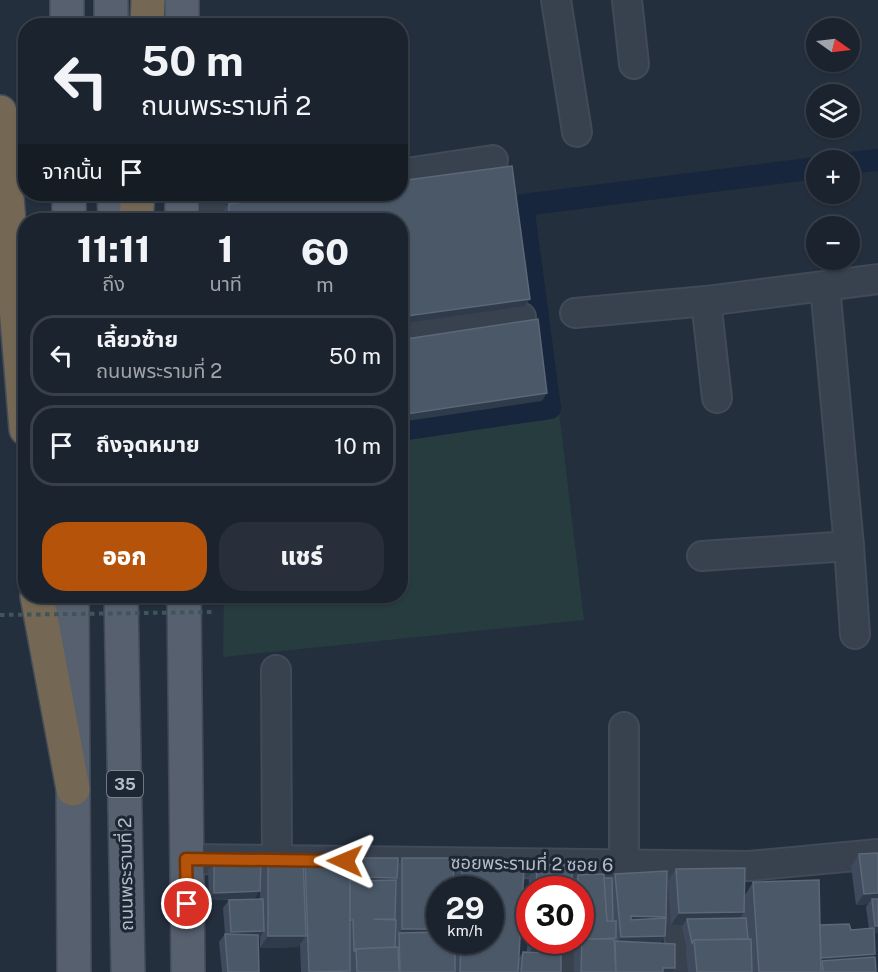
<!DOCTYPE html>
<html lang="th">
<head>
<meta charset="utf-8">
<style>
	:root { --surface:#1b232e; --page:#282f3a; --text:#f1f3f6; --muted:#a0a4aa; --line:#39404a; --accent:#b45309 }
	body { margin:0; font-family:"Public Sans","Noto Sans Thai",sans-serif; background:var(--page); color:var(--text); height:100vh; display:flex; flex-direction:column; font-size:22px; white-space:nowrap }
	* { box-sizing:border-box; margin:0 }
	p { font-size:20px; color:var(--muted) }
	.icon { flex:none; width:33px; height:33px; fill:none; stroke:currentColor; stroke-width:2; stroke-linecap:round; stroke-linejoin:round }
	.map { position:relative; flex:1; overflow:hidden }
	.panel { position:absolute; left:18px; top:213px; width:390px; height:390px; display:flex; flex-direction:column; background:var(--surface); border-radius:24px; box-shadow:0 2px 4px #0004,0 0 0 2px var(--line) }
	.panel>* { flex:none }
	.top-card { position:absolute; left:18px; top:18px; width:390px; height:183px; border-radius:24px; box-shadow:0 2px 4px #0004,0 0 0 2px var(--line); background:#1b232e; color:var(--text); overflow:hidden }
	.needle { width:39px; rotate:104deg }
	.tools { position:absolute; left:806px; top:18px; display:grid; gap:12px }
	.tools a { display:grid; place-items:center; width:54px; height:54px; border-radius:50%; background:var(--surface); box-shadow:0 2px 4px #0004,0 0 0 2px var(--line); font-size:30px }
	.speed { position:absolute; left:426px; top:876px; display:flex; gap:12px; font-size:30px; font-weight:700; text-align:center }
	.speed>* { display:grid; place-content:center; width:78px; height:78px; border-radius:50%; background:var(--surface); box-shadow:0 2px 4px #0004,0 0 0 2px var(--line); line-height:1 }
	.speed small { font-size:15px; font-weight:400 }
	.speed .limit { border:9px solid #d22; background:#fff; color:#111 }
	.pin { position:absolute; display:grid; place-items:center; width:51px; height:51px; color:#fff; margin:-26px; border:3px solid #fff; border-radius:50%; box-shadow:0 2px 6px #0007 }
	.me { position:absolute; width:66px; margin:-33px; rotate:271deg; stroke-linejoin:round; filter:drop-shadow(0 0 4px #0008) }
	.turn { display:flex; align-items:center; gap:21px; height:126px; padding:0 24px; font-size:27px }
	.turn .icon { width:78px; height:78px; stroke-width:2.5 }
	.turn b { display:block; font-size:42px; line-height:51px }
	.then { display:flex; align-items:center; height:57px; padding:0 24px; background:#0003; gap:12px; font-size:22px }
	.eta { display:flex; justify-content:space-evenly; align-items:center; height:102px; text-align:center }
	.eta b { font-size:36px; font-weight:800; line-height:42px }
	.cta { display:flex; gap:12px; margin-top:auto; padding:12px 24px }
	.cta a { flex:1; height:69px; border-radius:24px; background:var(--accent); color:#fff; font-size:24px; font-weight:800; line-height:69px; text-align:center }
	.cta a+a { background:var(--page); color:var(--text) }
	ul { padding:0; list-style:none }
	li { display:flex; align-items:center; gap:18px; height:81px; margin:0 12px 9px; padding:0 12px; border:3px solid var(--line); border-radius:24px }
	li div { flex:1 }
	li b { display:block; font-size:22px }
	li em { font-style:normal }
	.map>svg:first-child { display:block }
	.green { fill:#263c3f }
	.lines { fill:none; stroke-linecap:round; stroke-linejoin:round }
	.canal { stroke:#17263c; stroke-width:22 }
	.minor-casing { stroke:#414a57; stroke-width:32 }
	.major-casing { stroke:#414a57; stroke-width:36 }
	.highway-casing { stroke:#434c59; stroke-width:36 }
	.minor { stroke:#38414e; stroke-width:28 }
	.major { stroke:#56606e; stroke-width:33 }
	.highway { stroke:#746855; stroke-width:33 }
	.path-bridge { stroke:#3f5557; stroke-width:4; stroke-dasharray:4.5 4.5; stroke-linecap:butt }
	.wall { fill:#3f4b5c; fill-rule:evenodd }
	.shaded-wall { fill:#2f3b4b }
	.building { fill:#4b5868; stroke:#5c6777; stroke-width:1.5 }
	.route-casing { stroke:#753606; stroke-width:15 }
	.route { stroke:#b45309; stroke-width:10 }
	.labels { text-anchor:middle; stroke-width:6; stroke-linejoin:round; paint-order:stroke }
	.shield { fill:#1d2633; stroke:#878f9c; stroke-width:1.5 }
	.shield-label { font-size:16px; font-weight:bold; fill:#b4bcc9 }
	.street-label { font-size:18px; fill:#b4bcc9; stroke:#1d2633 }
</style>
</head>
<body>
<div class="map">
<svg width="878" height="972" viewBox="0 0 878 972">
	<rect width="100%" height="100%" fill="#242f3e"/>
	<path class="green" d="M559,412L584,620L223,657L224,596H400L401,437Z"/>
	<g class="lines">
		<g class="canal">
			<path d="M849,163L878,160"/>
			<path d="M400,430L550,408L523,205L816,168"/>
		</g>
		<g class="minor-casing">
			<g id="minor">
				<path d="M556,0L577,132"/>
				<path d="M627,0L634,64"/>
				<path d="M400,174L493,160"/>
				<path d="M182,207L276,194"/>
				<path d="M706,301L717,398"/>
				<path d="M575,313L706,301L878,279"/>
				<path d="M400,335L521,317"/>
				<path d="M849,546L855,634"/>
				<path d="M702,556L849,546L825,286"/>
				<path d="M276,670L277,861"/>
				<path d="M624,727V865"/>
				<path d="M186,859L749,866L878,854"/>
				<path d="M674,886L683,972"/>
				<path d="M570,972L571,940"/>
			</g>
		</g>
		<g class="major-casing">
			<g id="major">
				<path d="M67,0V26"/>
				<path d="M111,0V26"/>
				<path d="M182,26V0"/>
				<path d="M69,194V220"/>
				<path d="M114,194L115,220"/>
				<path d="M182,194V220"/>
				<path d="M72,596L74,972"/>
				<path d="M121,596L128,972"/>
				<path d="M184,596L188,972"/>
			</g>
		</g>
		<g class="highway-casing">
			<g id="highway">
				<path d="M147,26L148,0"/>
				<path d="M0,112L26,429"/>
				<path d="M136,220L138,194"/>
				<path d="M37,596L73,789"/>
			</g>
		</g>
		<use href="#minor" class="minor"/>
		<use href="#major" class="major"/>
		<use href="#highway" class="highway"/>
		<path class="path-bridge" d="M0,615L212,612"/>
	</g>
	<g class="wall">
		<path d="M512,166L530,299L525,306L400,324V220H223V211L229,204L305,194H400V181Z"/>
		<path d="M878,853V933H874L875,954L873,957L876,972H688L686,952L687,950L682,927L683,925H671L668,881L676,869L745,895L753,882L820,925L851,930L869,929L866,907L868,904L856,905L851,866L859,854Z"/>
		<path d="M303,858V862L305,859H350V881H354V866L359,858H398V865L402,858H454V876L462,864L524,869L519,958L523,952H527L529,876L537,865H572V890H530V940H571V944L563,956H561V972H301L300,944L298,947L260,948V937L258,939L259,972H222L219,942L225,934L223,908L229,900H209L208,870L214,863L261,862V869L268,859ZM260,890V899L235,900L254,899ZM440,890H490V940H440Z"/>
		<path d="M615,874L665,936L660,943L672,972H574V951L576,948H573V940H580V890H572V882L578,875L612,878Z"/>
	</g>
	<g class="shaded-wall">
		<path d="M530,299L525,306L400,324V317Z"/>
		<path d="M547,393L542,401L400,422V415Z"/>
		<path d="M359,877L397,878L392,886L354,885Z"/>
		<path d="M260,891L254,899L209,900L214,893Z"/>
		<path d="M878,893V904L872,899L868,904L856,905L864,894Z"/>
		<path d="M744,912L736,924L687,919L683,925H671L679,913Z"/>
		<path d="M631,916L666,917L625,923Z"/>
		<path d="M875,926H878V933L870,934Z"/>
		<path d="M402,929H440V940L399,934Z"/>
		<path d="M264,931L259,939H226L231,932Z"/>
		<path d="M268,936H306L298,947L260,948Z"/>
		<path d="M665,936L659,944H615L621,937Z"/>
		<path d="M578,940H582L576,948H573Z"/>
		<path d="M535,944H571L563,956H527Z"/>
		<path d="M875,954L870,962L822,961L819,966L821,958Z"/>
		<path d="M663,968H675L672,972H660Z"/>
	</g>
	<g class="building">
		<path d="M512,166L530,299L400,317V220H229V204L305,194H400V181Z"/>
		<path d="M538,319L547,393L400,415V340Z"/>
		<path d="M878,853V893L864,894L859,854Z"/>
		<path d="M303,858L306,936H268V859Z"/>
		<path d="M359,858H398L397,878L359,877Z"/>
		<path d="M402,858H454L453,890H440V929H402Z"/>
		<path d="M305,859H350V971L309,972Z"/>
		<path d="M261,862L260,891L214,893V863Z"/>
		<path d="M462,864L524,869L518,972H460L461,940H490V890H462Z"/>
		<path d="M537,865H572V890H536Z"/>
		<path d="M745,868L744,912L679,913L676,869Z"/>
		<path d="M667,871L666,917L631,916V920L666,918L665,936L621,937L615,874Z"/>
		<path d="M604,874L607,921H616V938L580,940V890H578V875Z"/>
		<path d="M604,878H612L613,921H607Z"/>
		<path d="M396,880L395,919H373L396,920L395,947L356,949V951H354L353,920H350V881Z"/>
		<path d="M819,880L821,972H759L753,882Z"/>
		<path d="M263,899L264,931L231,932L229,900Z"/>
		<path d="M872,899H878V926H875Z"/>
		<path d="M746,918L748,939L694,940L692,943L687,919Z"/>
		<path d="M849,924L851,930L874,928L875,954L821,958L820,925Z"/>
		<path d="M440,932V940H455V972H400L399,933Z"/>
		<path d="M225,934L258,935L259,972H228Z"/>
		<path d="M582,939H614L616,972H581Z"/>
		<path d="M751,939L752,972H697L694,940Z"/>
		<rect x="535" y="940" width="36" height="4"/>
		<path d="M615,941L675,944V968H663V972H616Z"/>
		<path d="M398,947L399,972H357L356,949Z"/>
		<path d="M523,952L561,954V972H521Z"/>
		<path d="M875,957L876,972H823L822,961Z"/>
	</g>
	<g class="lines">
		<g class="route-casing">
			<path id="route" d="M187,904L186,859L345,861"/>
		</g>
		<use href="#route" class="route"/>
	</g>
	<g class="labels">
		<rect class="shield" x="107" y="771" width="36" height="26" rx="4.5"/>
		<g class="shield-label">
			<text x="125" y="790">35</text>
		</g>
		<g class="street-label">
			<text transform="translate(532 864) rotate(1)" y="6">ซอยพระรามที่ 2 ซอย 6</text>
			<text transform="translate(126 874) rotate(-91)" y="6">ถนนพระรามที่ 2</text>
		</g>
	</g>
</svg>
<div class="tools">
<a><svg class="needle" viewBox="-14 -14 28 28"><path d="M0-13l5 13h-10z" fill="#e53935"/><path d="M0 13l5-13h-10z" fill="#a0a4aa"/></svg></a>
<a><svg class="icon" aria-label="layers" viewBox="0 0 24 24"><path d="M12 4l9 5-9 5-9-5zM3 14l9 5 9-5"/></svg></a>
<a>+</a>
<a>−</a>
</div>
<div class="speed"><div>29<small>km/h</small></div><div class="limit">30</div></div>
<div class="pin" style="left:187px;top:904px;background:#d93025"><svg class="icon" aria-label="arrive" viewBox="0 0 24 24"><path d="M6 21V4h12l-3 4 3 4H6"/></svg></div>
<svg class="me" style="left:345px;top:861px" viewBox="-20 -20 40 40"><path d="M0-17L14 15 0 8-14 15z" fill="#b45309" stroke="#fff" stroke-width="4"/></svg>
<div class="top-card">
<div class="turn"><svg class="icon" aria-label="left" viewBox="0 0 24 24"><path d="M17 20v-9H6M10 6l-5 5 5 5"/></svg><div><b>50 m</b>ถนนพระรามที่ 2</div></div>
<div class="then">จากนั้น<svg class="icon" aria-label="arrive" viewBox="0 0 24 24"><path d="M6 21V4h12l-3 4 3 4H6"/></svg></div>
</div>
<section class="panel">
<div class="eta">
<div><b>11:11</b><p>ถึง</p></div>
<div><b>1</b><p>นาที</p></div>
<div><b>60</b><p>m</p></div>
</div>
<ul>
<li><svg class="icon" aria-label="left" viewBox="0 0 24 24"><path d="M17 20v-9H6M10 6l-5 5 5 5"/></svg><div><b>เลี้ยวซ้าย</b><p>ถนนพระรามที่ 2</p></div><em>50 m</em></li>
<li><svg class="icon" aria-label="arrive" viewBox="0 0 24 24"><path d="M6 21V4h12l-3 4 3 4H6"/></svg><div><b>ถึงจุดหมาย</b></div><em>10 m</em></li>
</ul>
<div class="cta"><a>ออก</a><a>แชร์</a></div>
</section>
</div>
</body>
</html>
